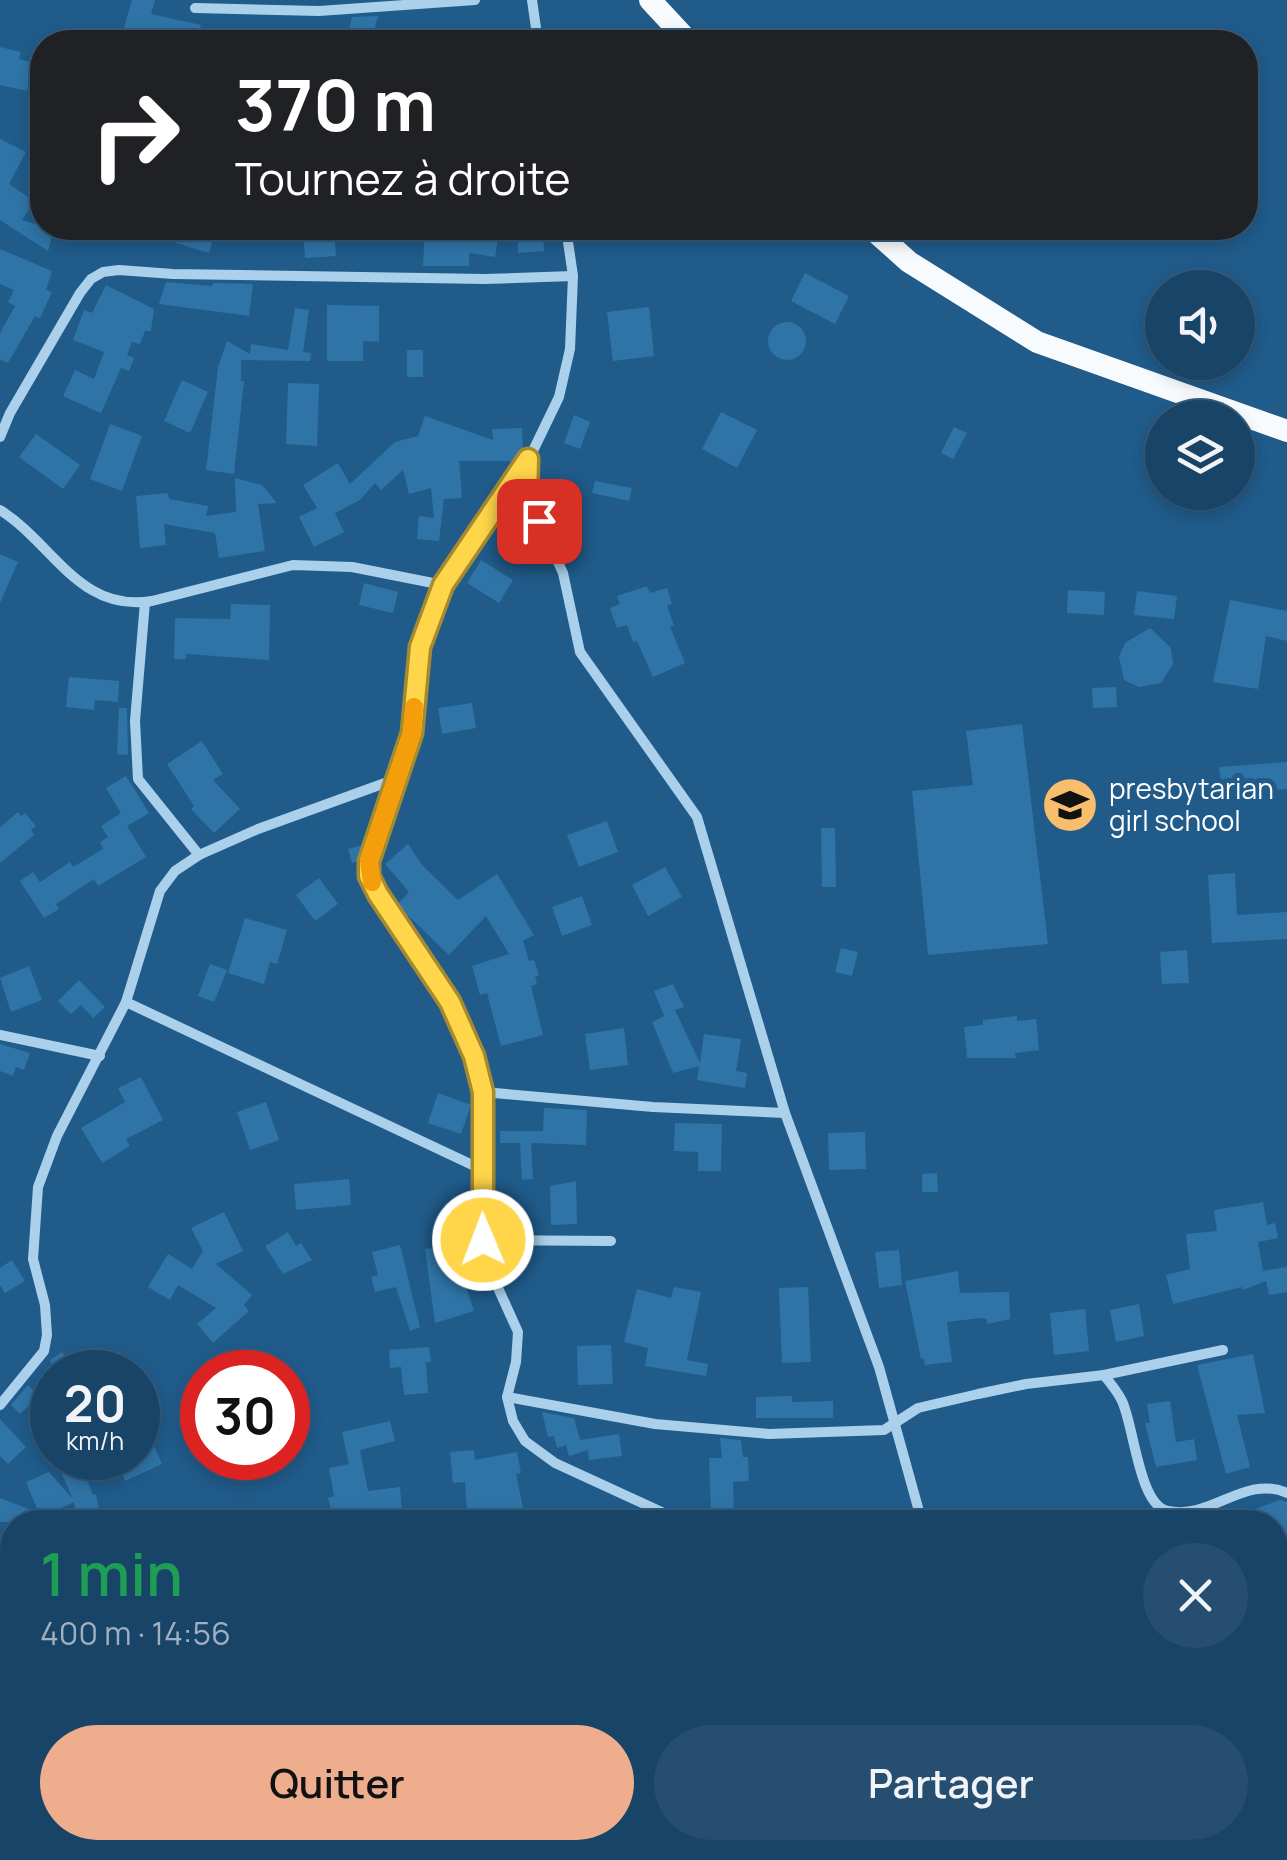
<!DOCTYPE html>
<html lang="fr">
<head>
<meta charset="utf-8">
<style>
	:root { --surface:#184468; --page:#254e71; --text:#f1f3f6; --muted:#9fb0c0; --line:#365c7c; --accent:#eead8d }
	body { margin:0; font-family:Manrope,sans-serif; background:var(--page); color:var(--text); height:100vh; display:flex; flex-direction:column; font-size:38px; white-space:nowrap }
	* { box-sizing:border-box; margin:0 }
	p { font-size:32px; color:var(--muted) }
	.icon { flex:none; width:55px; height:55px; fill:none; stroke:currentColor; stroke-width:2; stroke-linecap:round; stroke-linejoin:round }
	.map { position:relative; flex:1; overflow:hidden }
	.sheet { position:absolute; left:0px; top:1510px; width:1288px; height:350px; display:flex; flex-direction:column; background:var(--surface); border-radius:40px 40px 0 0; box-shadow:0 5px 15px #0003,0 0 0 2px var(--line) }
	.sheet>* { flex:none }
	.guide { position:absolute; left:30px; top:30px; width:1228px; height:210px; border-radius:40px; box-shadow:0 5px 15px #0003,0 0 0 2px var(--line); background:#202124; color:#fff; overflow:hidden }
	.tools { position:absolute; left:1145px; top:270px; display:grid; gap:20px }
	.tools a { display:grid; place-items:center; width:110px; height:110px; border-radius:50%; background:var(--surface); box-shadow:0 5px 15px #0003,0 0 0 2px var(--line); font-size:50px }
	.speed { position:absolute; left:30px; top:1350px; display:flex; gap:20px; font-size:50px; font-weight:700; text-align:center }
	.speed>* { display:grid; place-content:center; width:130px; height:130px; border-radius:50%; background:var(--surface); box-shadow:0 5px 15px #0003,0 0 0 2px var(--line); line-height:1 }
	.speed small { font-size:25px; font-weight:400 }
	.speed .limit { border:15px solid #d22; background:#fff; color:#111 }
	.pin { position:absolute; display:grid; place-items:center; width:85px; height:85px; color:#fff; margin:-42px; border-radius:20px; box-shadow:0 5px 15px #0006 }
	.me { position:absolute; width:110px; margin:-55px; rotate:359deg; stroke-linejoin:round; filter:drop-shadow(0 0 8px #0008) }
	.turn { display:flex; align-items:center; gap:35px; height:210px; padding:0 40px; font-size:45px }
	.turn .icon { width:130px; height:130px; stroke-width:2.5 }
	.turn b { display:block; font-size:70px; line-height:85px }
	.round { display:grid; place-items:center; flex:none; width:105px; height:105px; border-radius:52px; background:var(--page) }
	.overview { display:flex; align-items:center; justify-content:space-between; height:170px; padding:0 40px }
	h1 { font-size:60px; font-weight:600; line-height:75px; color:#1e9e55 }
	.button { display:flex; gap:20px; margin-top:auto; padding:20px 40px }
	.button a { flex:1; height:115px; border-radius:60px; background:var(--accent); color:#111; font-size:40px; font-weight:600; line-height:115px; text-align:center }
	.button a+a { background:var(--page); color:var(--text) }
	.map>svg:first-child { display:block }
	.building { fill:#2f74a7 }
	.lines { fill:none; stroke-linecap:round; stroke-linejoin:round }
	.minor { stroke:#abd0eb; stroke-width:10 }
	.trunk { stroke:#f8fbfe; stroke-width:22 }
	.route-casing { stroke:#a68a30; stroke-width:25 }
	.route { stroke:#ffd54a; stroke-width:18 }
	.slow { stroke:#f59e0b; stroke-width:18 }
	.labels { text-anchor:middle; stroke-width:10; stroke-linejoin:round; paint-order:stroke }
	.poi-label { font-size:28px; fill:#fff; stroke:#205b8a; text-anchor:start }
</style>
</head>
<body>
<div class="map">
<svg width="1287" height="1860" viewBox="0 0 1287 1860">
	<rect width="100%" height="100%" fill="#205b8a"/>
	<g class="building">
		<path d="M132,0H155L151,14L201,25L197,42H120Z"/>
		<path d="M378,16L371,42H346L352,17Z"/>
		<path d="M258,28L312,34V42H257Z"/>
		<path d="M0,47L21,52L19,59L34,63L27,91L0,85Z"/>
		<path d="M0,139L26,152L9,184L34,201L22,220L54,229L48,251L0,220Z"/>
		<path d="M181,228H216L209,253L176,243Z"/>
		<path d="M312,228H334L336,256L305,258L303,233L313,232Z"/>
		<path d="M425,228H461L499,234L495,257L469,253V266H423Z"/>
		<path d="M517,228H543L544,251L518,253Z"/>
		<path d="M0,249L52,271L46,290L52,292L40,318L35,316L8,363L0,359V333L15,306L8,302L14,290L0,284Z"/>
		<path d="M805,273L849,296L835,324L791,301Z"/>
		<path d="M166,282L212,286L213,283L253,284L249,316L159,304Z"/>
		<path d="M106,285L154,309L151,331H145L140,344L132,342L127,355L134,358L129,371L121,368L101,413L63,396L75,370L94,379L104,352L73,340L84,310L92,313Z"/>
		<path d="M327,305L379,306V342L363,341V361H327Z"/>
		<path d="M649,307L654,356L613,361L607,312Z"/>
		<path d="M295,308L309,310L303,352L311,353L310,361L241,360V381H244L234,474L206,470L218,367L227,341L250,354L251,344L288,350Z"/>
		<circle cx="787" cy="341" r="19"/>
		<rect x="407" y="350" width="16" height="27"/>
		<path d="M182,380L208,392L190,433L164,421Z"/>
		<path d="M288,383L319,384L317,446L286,444Z"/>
		<path d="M721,412L757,430L737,468L702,449Z"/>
		<path d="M574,415L590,422L580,449L564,443Z"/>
		<path d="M425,416L493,440L492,429L522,428L523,452L517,461H459L462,498L444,499L439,541L417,539L419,516L434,518L431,488L409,494L403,470L381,490L375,483L360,500L335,513L344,532L314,547L299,517L317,508L303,485L338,463L350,484L395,442L418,436Z"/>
		<path d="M110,424L142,436L122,491L90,479Z"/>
		<path d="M954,427L967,433L953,459L941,453Z"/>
		<path d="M36,434L80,465L63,489L19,457Z"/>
		<path d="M235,478L262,485L277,503L258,504L265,551L219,558L215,533L164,524L166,545L140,548L136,496L168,493L169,499L208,506L206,516L236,512Z"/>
		<path d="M595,481L632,488L629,501L592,493Z"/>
		<path d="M0,554L18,562L0,603Z"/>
		<path d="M481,560L513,580L499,603L467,583Z"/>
		<path d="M364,583L398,592L393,613L359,605Z"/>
		<path d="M647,586L650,593L667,588L672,604L667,605L674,626L670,627L685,663L653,677L637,641L633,642L627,625L617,628L610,608L620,604L617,596Z"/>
		<path d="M1068,590L1105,592L1104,615L1067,613Z"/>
		<path d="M1137,591L1177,596L1174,619L1134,615Z"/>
		<path d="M1230,600L1287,611V641L1266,636L1258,689L1213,682Z"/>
		<path d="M231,604L270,605L269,660L186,654V659H174L175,618L230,619Z"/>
		<path d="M1150,628L1171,648L1173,664L1161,683L1139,687L1124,680L1119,657L1125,643Z"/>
		<path d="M69,677L119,681L118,702L95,700L94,710L66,707Z"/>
		<path d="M1116,687L1117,707L1093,708L1092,688Z"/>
		<path d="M472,703L476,728L442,734L438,708Z"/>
		<path d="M119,708H127L128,755L117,754Z"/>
		<path d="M1022,724L1048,944L928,955L912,791L973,785L966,731Z"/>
		<path d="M202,741L223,774L213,780L240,809L214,833L191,809L194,806L167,764Z"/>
		<path d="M1287,762V789L1222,794L1219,767Z"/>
		<path d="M126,776L149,813L127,826L146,857L98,886L94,879L56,904L59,909L44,918L20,881L33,872L40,882L70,862L73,867L103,849L100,842L108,837L101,826L121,813L106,788Z"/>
		<path d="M18,812L21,816L25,813L36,826L31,830L34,835L0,863V827Z"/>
		<path d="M607,821L618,852L579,867L567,835Z"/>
		<path d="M821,828H835L836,887H822Z"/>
		<path d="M366,844L360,860L352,863L348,849Z"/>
		<path d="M408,844L423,866L458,900L497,874L534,935L523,941L529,961L534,960L539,975L535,977L537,984L531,986L543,1035L501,1046L487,993L480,995L472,966L509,954L486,916L449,955L397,905L409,892L385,864Z"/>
		<path d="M665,867L682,897L648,916L632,885Z"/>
		<path d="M1235,873L1237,915L1287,912V939L1212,943L1208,875Z"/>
		<path d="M319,878L338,904L315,921L296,895Z"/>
		<path d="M582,896L592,925L562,936L552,907Z"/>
		<path d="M245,918L287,930L277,964L270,962L264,984L228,973Z"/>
		<path d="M841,948L858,952L852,976L835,972Z"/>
		<path d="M1187,950L1189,983L1162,984L1160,952Z"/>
		<path d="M210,964L227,970L214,1002L198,996Z"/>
		<path d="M29,966L42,1000L11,1012L0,978Z"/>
		<path d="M79,980L105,1007L93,1018L81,1005L71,1014L58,1001Z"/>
		<path d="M673,984L684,1007L675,1010L700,1063L704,1034L741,1039L736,1071L747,1073L745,1088L697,1080L699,1066L673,1073L652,1022L664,1016L654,991Z"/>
		<path d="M1017,1016V1021L1036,1019L1039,1050L1015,1053L1016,1058H967L964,1027L983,1025V1020Z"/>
		<path d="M624,1028L628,1065L590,1070L585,1034Z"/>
		<path d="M0,1044L30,1053L24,1070L16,1067L13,1076L0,1071Z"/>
		<path d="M141,1077L163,1120L126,1139L130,1146L102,1163L81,1128L125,1102L118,1088Z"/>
		<path d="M438,1093L471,1105L461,1134L428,1123Z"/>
		<path d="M266,1102L279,1140L250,1150L237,1112Z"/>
		<path d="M544,1108L587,1110L586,1145L531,1143L533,1179L522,1180L520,1143H500V1131H543Z"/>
		<path d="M675,1123L722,1124L721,1171H698V1152L674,1151Z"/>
		<path d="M865,1132L866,1169L829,1170L828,1133Z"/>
		<path d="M937,1173L938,1192H922V1174Z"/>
		<path d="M349,1179L351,1205L296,1210L294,1184Z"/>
		<path d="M576,1181L577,1224L551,1225L550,1186Z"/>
		<path d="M1263,1202L1267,1225L1275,1223L1278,1238L1258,1242L1263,1271L1287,1267V1292L1269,1295L1266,1281L1243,1290L1242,1287L1173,1304L1166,1275L1190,1269L1186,1234L1217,1231L1214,1210Z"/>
		<path d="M224,1212L243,1251L216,1264L252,1295L244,1305L249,1311L213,1343L197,1324L216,1308L178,1285L170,1300L148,1287L168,1254L192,1269L203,1251L191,1228Z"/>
		<path d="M288,1232L296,1246L301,1243L312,1260L283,1274L265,1246Z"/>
		<path d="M471,1243L474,1266L460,1268L474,1311L435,1323L425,1249Z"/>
		<path d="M400,1245L420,1327L410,1331L396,1287L375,1292L371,1277L378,1275L372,1252Z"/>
		<path d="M899,1250L902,1285L879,1288L875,1252Z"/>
		<path d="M12,1260L25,1281L5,1293L0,1285V1268Z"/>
		<path d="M958,1271L960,1293L1009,1292L1010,1319L987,1324V1319L980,1318L947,1322L952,1362L925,1365L924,1358L921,1359L905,1281Z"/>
		<path d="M674,1287L701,1292L687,1360L708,1364L706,1376L645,1366L648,1348L624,1342L637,1289L671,1298Z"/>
		<path d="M808,1287L811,1362L782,1363L779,1288Z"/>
		<path d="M1139,1304L1144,1336L1116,1342L1110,1310Z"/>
		<path d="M1085,1309L1089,1351L1054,1355L1050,1313Z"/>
		<path d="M611,1345L613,1384L578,1385L577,1346Z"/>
		<path d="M429,1347L431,1362H426L428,1393L404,1395L401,1367L390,1368L389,1350Z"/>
		<path d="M62,1352L70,1366L113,1352L121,1372H55L50,1360Z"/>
		<path d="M1253,1354L1265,1413L1237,1415L1250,1467L1226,1474L1197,1365Z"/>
		<path d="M277,1356L284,1372H237Z"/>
		<path d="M28,1385L39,1396L20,1414L11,1405Z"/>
		<path d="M792,1396V1402L833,1401V1418H756V1397Z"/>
		<path d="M1170,1401L1176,1442L1194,1439L1197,1460L1156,1467L1145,1423H1150L1147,1404Z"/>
		<path d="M542,1412L574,1418L580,1440L619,1434L622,1456L589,1460L588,1450L569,1456L566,1445L557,1448L554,1436L548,1437Z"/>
		<path d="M0,1419L26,1447L8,1464L0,1456Z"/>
		<path d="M390,1421L395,1441L360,1450L368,1491L400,1487L402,1511L395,1512V1522H355V1517L334,1522L328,1498L334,1496L329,1468L349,1464L342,1432Z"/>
		<path d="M720,1438L741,1440L743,1457H748L749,1481L733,1482L734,1513L711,1514L709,1458H722Z"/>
		<path d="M152,1442L162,1464L125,1481L115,1458H138V1448Z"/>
		<path d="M474,1450L475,1460L517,1452L521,1473L516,1474L526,1522H468L465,1482L453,1483L450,1452Z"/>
		<path d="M55,1458H79L93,1495L96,1494L101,1521L78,1522L74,1502L46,1515L62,1522H0V1498L39,1513L26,1482L49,1472L73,1499Z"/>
		<path d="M1280,1500L1287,1502V1568L1275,1542V1522H1260L1255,1509Z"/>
		<path d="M909,1509L913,1522H861V1514Z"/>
		<path d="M574,1510L576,1522H539V1515Z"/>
		<path d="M1287,1574V1620L1275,1594V1579Z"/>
		<path d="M0,1795H10L12,1830H0Z"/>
		<rect x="421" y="1848" width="25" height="12"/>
		<path d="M934,1848H962L966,1860H937Z"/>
	</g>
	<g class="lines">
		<g class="minor">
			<path d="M532,0L538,42"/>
			<path d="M195,8L319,11L475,0"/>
			<path d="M566,228L573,276L570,349L559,397L529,459L443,585L420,647L412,733L369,861V875L377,894L450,1002L474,1056L483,1092V1240L489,1268L518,1332L516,1362L507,1397L513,1421L525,1441L555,1463L666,1514L675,1522"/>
			<path d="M0,437L10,413L80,293L91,279L103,272L119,270L173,274L485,279L573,276"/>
			<path d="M528,461L527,495L563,573L580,652L697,817L785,1113L879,1367L922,1522"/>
			<path d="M0,510C53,543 79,613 152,601L293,565L352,567L443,585"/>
			<path d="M145,602L135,721L138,779L199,855"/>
			<path d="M126,1002L483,1170"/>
			<path d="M0,1035L100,1056"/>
			<path d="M483,1092L653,1107L785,1113"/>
			<path d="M483,1240L611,1241"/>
			<path d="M1104,1375C1110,1383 1118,1392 1122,1401C1134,1426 1139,1506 1168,1511C1212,1520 1245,1474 1287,1493"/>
			<path d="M507,1397L655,1424L769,1434L884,1430L918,1408L978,1394L1026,1384L1104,1375L1223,1350"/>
			<path d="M0,1405L44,1351L47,1335L45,1305L33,1259L38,1187L57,1136L126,1002L160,891L175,871L199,855L258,829L396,779"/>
			<path d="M1275,1844L1287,1829"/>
			<path d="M750,1848L752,1860"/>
			<path d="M1206,1848L1228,1860"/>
			<path d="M1260,1860L1272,1848"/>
		</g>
		<g class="trunk">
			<path d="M650,0L689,42"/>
			<path d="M871,228L909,262L1037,342L1287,431"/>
		</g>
	</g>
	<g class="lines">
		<g class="route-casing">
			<path id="route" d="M483,1240V1092L474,1056L450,1002L378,894L369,876V861L412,733L420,647L443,585L528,459L527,495L539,521"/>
		</g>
		<use href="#route" class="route"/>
		<path class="slow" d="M372,882L369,861L412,733L414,707"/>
	</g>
	<defs>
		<g id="school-disc" transform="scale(2.875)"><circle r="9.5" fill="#f9be6c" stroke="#205b8a"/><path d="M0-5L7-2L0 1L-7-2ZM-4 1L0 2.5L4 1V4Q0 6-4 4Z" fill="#111"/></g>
	</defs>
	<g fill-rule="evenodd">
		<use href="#school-disc" x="1070" y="805"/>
	</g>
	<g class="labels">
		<g class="poi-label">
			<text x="1109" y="799">presbytarian<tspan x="1109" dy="32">girl school</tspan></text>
		</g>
	</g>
</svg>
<div class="tools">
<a><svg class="icon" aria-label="sound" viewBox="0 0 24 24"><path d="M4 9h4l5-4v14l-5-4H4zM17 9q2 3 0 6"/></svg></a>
<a><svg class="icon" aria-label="layers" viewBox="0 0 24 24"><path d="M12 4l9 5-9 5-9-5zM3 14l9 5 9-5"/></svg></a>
</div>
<div class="speed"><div>20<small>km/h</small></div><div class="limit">30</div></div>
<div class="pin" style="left:539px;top:521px;background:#d93025"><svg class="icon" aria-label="arrive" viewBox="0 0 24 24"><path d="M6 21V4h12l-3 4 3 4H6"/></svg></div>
<svg class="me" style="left:483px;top:1240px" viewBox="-20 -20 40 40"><circle r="17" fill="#ffd54a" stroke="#fff" stroke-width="3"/><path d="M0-11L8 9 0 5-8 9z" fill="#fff"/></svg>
<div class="guide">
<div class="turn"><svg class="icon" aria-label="right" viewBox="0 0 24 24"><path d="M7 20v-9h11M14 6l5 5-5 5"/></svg><div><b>370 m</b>Tournez à droite</div></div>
</div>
<section class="sheet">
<div class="overview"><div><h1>1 min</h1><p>400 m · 14:56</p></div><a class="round"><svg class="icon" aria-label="close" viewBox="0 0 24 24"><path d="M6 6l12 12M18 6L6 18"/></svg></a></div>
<div class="button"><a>Quitter</a><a>Partager</a></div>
</section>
</div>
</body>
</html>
